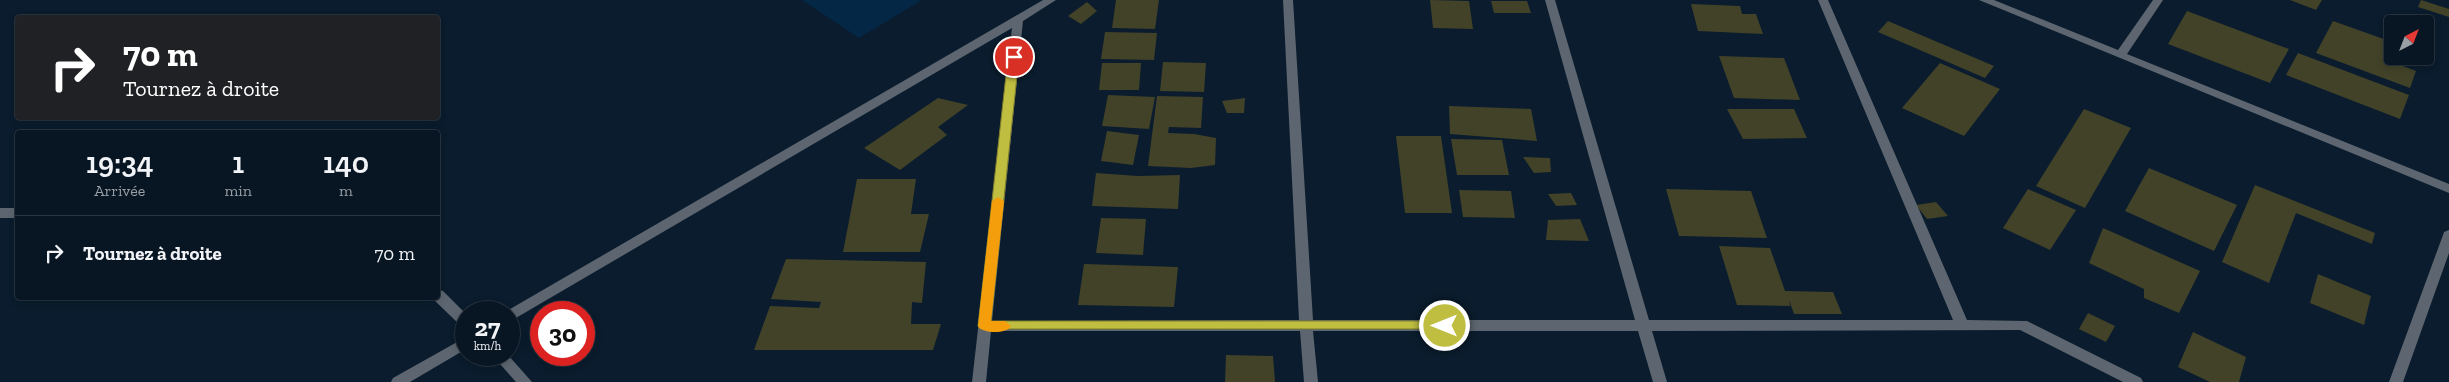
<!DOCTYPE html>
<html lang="fr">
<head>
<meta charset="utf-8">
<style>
	:root { --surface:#081522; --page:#111e2a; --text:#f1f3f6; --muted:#989fa5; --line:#293440 }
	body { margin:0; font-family:"Zilla Slab",serif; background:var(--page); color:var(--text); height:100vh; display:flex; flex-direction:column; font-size:19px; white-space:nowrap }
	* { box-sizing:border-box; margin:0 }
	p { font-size:16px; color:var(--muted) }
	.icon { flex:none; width:28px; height:28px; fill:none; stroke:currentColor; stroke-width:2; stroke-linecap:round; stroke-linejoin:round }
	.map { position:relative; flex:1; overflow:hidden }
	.panel { position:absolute; left:15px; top:130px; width:425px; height:170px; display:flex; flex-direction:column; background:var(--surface); border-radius:5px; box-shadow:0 2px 8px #0003,0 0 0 1px var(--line) }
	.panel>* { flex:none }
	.top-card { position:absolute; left:15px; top:15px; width:425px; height:105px; border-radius:5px; box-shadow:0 2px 8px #0003,0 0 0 1px var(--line); background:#202124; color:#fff; overflow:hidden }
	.needle { width:32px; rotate:42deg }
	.fabs { position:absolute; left:2384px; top:15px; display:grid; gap:10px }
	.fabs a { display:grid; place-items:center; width:50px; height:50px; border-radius:5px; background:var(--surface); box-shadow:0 2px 8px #0003,0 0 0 1px var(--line); font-size:25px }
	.speed { position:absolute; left:455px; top:301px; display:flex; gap:10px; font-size:25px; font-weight:700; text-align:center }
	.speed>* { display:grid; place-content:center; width:65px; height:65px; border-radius:50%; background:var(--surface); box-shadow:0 2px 8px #0003,0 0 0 1px var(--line); line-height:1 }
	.speed small { font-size:12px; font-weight:400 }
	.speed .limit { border:8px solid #d22; background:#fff; color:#111 }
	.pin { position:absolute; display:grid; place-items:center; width:42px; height:42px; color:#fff; margin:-21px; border:2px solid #fff; border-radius:50%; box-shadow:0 1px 5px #0007 }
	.me { position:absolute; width:55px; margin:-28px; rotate:270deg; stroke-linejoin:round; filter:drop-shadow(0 0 4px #0008) }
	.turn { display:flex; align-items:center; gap:18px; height:105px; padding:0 25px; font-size:22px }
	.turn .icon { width:65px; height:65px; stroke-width:2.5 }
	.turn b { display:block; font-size:35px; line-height:42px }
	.eta { display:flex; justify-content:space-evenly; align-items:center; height:85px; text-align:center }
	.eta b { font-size:30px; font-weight:600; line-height:35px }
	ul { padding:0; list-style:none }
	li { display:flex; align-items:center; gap:15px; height:75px; padding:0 25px; border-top:1px solid var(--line) }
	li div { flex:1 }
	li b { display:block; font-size:19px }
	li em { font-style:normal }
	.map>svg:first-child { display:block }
	.green { fill:#042746 }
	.building { fill:#414228 }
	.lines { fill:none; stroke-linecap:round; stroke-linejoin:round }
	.minor { fill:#5d6670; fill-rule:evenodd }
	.route { fill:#c0be41; stroke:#7d7c2a }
	.slow { fill:#f59e0b }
</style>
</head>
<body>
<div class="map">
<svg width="2449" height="382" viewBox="0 0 2449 382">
	<rect width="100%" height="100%" fill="#0a1c2d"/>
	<path class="green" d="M802,0H922L859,38Z"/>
	<g class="building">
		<path d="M1116,0H1159L1155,29L1112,28Z"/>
		<path d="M1430,0L1469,1L1473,29L1433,28Z"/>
		<path d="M2290,0H2322L2316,10Z"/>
		<path d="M2421,0L2449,9V17L2418,7Z"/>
		<path d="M1491,1H1527L1531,13H1494Z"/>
		<path d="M1087,2L1097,11L1081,24L1068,16Z"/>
		<path d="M1691,4L1740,6L1742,14H1756L1763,34L1698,31Z"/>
		<path d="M2187,11L2289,49L2270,83L2168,44Z"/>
		<path d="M1888,21L1994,66L1985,78L1878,32Z"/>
		<path d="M2333,21L2392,42V56H2399L2395,63L2416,71L2410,88L2316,53Z"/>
		<path d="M1105,32L1157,33L1154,60L1101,59Z"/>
		<path d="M2298,53L2409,95L2400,119L2286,75Z"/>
		<path d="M1719,56L1784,58L1800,100L1734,98Z"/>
		<path d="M1163,62L1206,63L1204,92L1160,91Z"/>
		<path d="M1102,63H1141L1139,90H1099Z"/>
		<path d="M1940,63L2000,89L1964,136L1902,108Z"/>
		<path d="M1108,95L1155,97L1149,129L1102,126Z"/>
		<path d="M1157,96L1203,97L1201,128L1169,127L1168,133L1194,134L1216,138L1215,165L1191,168L1148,166Z"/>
		<path d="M938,98L968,105L938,127L947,135L900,170L864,148Z"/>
		<path d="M1245,98L1244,113H1227L1222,101Z"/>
		<path d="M1449,106L1531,109L1537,141L1450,134Z"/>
		<path d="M1727,109H1794L1807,138L1743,139Z"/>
		<path d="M2084,109L2131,128L2085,208L2036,186Z"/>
		<path d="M1107,131L1139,135L1133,165L1101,161Z"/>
		<path d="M1396,136H1441L1452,213H1405Z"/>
		<path d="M1451,139L1502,140L1509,175H1457Z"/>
		<path d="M1523,157L1550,158L1551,172L1534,173Z"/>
		<path d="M2149,168L2237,205L2214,251L2125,211Z"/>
		<path d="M1096,173L1138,176L1180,175L1178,209L1092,206Z"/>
		<path d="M857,179H916L911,214H929L920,252H843Z"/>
		<path d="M2255,185L2375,233L2372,244L2296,213L2269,283L2222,262Z"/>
		<path d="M1666,189L1751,191L1767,238L1679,236Z"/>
		<path d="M2028,189L2076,210L2050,250L2003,228Z"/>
		<path d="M1459,190L1511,191L1515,218L1463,217Z"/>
		<path d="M1571,193L1577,205L1556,206L1548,194Z"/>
		<path d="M1936,202L1948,216L1927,219L1916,205Z"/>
		<path d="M1101,218L1146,219L1143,255L1096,253Z"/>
		<path d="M1580,219L1589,241L1546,240L1548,220Z"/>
		<path d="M2103,228L2200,271L2179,313L2144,298V289L2089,263Z"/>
		<path d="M1719,246L1770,248L1785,291L1833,292L1842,314H1794L1789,300L1790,306L1737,305Z"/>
		<path d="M786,259L926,262L922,303L912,302L911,324H941L933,350H754L770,306L819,308L821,302L771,299Z"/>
		<path d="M1084,264L1178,267L1174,307L1078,305Z"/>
		<path d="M2318,274L2371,296L2364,325L2310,303Z"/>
		<path d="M2088,313L2115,326L2106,342L2079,329Z"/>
		<path d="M2193,332L2246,357L2239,382H2210L2178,367Z"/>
		<path d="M1226,355L1273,356L1275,382H1225Z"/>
	</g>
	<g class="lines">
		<g class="minor">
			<path d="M1043,0H1056L1023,21L992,321L1299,320L1283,0H1293L1313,320H1635L1545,0H1555L1649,320H1953L1818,0H1828L1967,320L2027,321L2141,378L2143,382H2123L2020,330L1652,331L1667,382H1653L1638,331H1313L1318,382H1304L1300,331H991L986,382H972L1012,28L509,322V312H505Z"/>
			<path d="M1979,0H1994L2118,50L2153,0H2163L2127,54L2449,184V193Z"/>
			<rect x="0" y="208" width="18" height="10"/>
			<path d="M2449,230V253L2403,382H2389L2443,235L2444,232Z"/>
			<path d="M438,290L443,291L466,314V327L461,326L433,299L438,298Z"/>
			<path d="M466,337V349L410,382H391L393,378Z"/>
			<path d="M492,355H508L532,382H516Z"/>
		</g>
	</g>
	<path class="route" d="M1014,54L1019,57L991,321H1445L1451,326L1449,329H980L978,326L1008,57Z"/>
	<path class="slow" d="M998,197L1004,201L991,321H1005L1011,326C1007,334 983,334 978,326L992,201Z"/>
</svg>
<div class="fabs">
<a><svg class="needle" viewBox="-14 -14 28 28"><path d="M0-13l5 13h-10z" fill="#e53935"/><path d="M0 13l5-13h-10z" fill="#989fa5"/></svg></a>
</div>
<div class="speed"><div>27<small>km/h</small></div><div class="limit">30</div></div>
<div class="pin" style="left:1014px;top:57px;background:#d93025"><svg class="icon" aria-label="arrive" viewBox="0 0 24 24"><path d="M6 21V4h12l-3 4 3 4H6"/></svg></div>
<svg class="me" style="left:1445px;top:326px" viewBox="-20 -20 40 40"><circle r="17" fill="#c0be41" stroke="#fff" stroke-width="3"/><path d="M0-11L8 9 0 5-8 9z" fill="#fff"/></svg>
<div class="top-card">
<div class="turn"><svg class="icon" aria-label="right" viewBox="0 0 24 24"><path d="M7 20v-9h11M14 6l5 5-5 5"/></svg><div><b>70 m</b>Tournez à droite</div></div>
</div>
<section class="panel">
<div class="eta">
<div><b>19:34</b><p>Arrivée</p></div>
<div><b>1</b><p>min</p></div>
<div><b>140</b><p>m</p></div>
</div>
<ul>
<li><svg class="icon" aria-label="right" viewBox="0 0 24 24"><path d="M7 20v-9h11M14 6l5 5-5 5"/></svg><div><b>Tournez à droite</b></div><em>70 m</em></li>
</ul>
</section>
</div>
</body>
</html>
